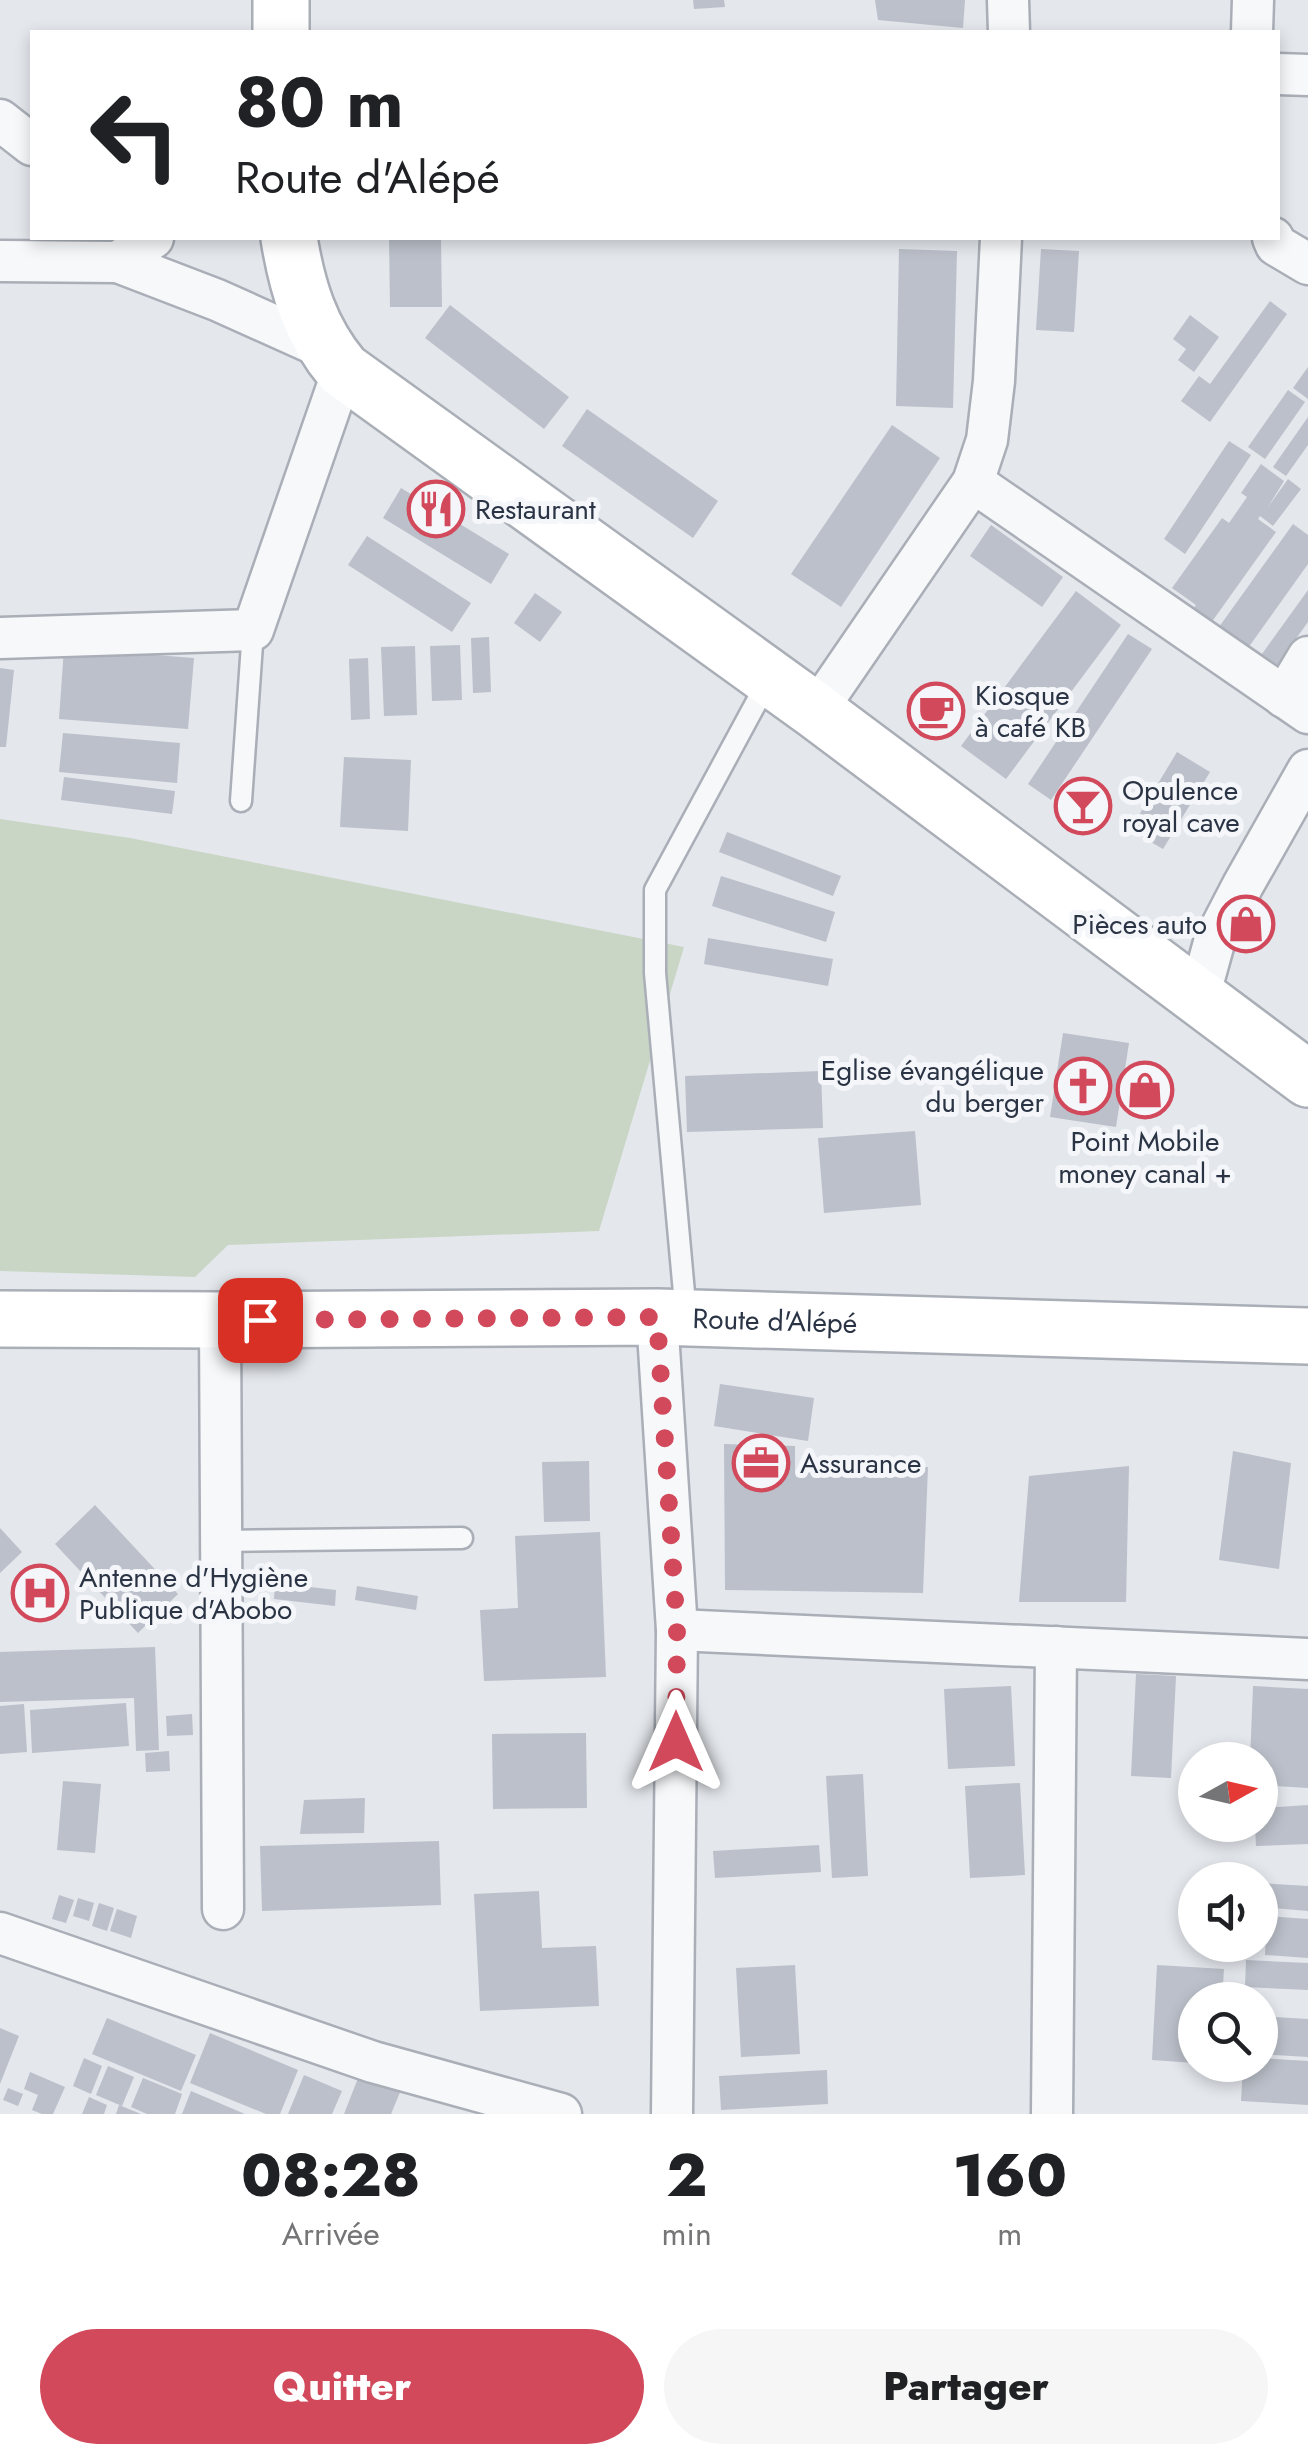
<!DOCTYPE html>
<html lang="fr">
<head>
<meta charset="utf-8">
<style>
	:root { --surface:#fff; --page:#f6f6f6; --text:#202124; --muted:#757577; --accent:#d1495b }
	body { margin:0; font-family:Jost,sans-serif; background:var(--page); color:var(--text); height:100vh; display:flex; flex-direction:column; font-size:38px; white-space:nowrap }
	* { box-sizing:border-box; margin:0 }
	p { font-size:32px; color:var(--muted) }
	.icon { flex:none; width:55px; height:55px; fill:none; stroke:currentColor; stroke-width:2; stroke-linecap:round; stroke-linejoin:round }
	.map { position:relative; height:2114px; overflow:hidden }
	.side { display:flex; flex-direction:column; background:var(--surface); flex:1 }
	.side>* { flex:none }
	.guide { position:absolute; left:30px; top:30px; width:1250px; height:210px; border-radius:0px; box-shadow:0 5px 15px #0003; background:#fff; color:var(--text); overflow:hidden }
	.needle { width:65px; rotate:82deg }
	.fabs { position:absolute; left:1178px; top:1742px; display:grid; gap:20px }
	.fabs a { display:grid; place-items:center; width:100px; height:100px; border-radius:50%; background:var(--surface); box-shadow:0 5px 15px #0003; font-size:50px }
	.pin { position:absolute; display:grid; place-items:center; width:85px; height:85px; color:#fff; margin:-42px; border-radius:20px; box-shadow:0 5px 15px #0006 }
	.me { position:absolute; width:110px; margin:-55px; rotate:0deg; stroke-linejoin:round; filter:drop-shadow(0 0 8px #0008) }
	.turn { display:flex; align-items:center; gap:35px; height:210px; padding:0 40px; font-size:45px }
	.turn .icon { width:130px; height:130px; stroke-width:2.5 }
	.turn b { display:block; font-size:70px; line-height:85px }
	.eta { display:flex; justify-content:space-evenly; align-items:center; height:170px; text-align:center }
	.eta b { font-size:60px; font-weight:800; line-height:70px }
	.cta { display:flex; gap:20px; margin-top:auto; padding:20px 40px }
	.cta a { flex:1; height:115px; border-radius:60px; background:var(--accent); color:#fff; font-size:40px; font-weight:800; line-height:115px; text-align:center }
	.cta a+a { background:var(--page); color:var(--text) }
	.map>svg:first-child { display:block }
	.green { fill:#c9d6c5 }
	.building { fill:#bbc0ca }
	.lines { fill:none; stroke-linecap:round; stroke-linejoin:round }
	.lane-casing { stroke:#a9aeb7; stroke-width:25 }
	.street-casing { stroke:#a9aeb7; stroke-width:45 }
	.secondary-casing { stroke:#a9aeb7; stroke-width:60 }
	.lane { stroke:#f7f8fa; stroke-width:20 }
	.street { stroke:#f7f8fa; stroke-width:40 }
	.secondary { stroke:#fff; stroke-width:55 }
	.route { stroke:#d1495b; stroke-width:18; stroke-dasharray:0 32.4 }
	.labels { text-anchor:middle; stroke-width:10; stroke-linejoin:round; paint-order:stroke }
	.poi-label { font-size:28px; fill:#2b3445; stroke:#f4f6f9; text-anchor:start }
	.street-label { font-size:28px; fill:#2b3445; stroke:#f4f6f9 }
</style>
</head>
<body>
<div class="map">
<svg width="1308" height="2114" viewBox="0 0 1308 2114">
	<rect width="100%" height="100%" fill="#e4e7ec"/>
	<path class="green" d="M0,819L130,838L684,947L599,1231L228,1245L195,1277L0,1271Z"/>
	<g class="building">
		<path d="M693,0H724L725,7L694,9Z"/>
		<path d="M875,0H965L963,28L878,20Z"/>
		<path d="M389,238H441L442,307H390Z"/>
		<path d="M899,249L957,251L953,408L896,406Z"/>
		<path d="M1041,249L1079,251L1074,332L1036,330Z"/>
		<path d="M1270,301L1287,314L1210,422L1181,401L1199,376L1210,384Z"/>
		<path d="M450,305L569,397L544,429L425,338Z"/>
		<path d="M1190,315L1219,337L1194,372L1178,360L1186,349L1173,339Z"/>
		<path d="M1308,367V399L1293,388Z"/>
		<path d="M1288,390L1305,402L1265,459L1248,447Z"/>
		<path d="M587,409L718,501L693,538L562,446Z"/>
		<path d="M1308,417V445L1286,476L1273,467Z"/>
		<path d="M892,425L940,458L841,607L791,574Z"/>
		<path d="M1229,441L1251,455L1185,554L1164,539Z"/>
		<path d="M1261,464L1284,481L1268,507L1288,479L1301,489L1273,526L1260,516L1258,519L1276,532L1211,623L1192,610L1196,605L1172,588L1222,518L1229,523L1247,497L1241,493Z"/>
		<path d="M401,488L509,554L491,584L383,518Z"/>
		<path d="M1293,524L1308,535V564L1248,648L1219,627Z"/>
		<path d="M991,525L1063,577L1042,607L970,556Z"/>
		<path d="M367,536L471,603L452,632L348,565Z"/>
		<path d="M1308,590V622L1277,665L1262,654Z"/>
		<path d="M1076,591L1121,625L1006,779L961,746Z"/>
		<path d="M535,593L562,612L540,642L514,623Z"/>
		<path d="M1128,634L1152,649L1051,800L1028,784Z"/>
		<path d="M489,637L491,692L473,693L471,638Z"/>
		<path d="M460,645L462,700L432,701L430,646Z"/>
		<path d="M415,646L417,715L384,716L381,647Z"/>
		<path d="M64,648L194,658L188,729L59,719Z"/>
		<path d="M368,658L370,719L351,720L349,659Z"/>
		<path d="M0,668L14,670L6,747H0Z"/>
		<path d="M63,733L180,743L177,783L59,772Z"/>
		<path d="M1177,752L1210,772L1163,849L1130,830Z"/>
		<path d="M344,757L411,760L408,831L340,827Z"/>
		<path d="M64,777L175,791L172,814L61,800Z"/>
		<path d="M727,832L841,876L833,896L719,852Z"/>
		<path d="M721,876L835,912L826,942L712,906Z"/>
		<path d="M708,938L833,959L828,986L704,964Z"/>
		<path d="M1063,1033L1129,1043L1116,1127L1050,1117Z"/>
		<path d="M821,1071L823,1128L687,1132L685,1076Z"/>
		<path d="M915,1131L921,1205L824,1213L818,1138Z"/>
		<path d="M720,1384L814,1398L808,1441L714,1426Z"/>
		<path d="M724,1444L795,1446V1473L928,1467L923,1593L725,1590Z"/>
		<path d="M1233,1451L1291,1463L1279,1569L1219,1560Z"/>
		<path d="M589,1461L590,1521L544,1522L542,1462Z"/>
		<path d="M1129,1466L1126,1602H1019L1029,1476Z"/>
		<path d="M95,1505L178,1594L138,1633L55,1544Z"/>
		<path d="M0,1528L22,1552L0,1573Z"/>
		<path d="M600,1532L606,1677L484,1681L480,1610L518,1608L515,1536Z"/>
		<path d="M275,1583L336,1590L335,1606L274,1599Z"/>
		<path d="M357,1586L418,1596L416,1610L355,1600Z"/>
		<path d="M155,1647L159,1750L136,1751L134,1698L0,1702V1652Z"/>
		<path d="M1136,1674L1176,1676L1171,1778L1131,1776Z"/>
		<path d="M1011,1686L1015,1766L948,1769L944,1689Z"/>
		<path d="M1253,1686L1308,1689V1788L1260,1785V1760H1250Z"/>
		<path d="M126,1703L129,1746L32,1753L30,1710Z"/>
		<path d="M24,1704L27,1752L0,1754V1706Z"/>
		<path d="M192,1714L193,1735L167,1736L166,1716Z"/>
		<path d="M586,1733L587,1808L493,1809L492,1734Z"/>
		<path d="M169,1751L170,1771L146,1772L145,1753Z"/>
		<path d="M863,1774L868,1876L832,1878L826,1776Z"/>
		<path d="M63,1781L101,1784L95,1853L57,1850Z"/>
		<path d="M1020,1783L1025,1875L970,1878L965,1786Z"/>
		<path d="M365,1798L364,1833L300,1834L304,1800Z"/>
		<path d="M1308,1805V1844L1256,1846L1255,1825H1260V1808Z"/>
		<path d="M439,1841L441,1905L262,1911L260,1846Z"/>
		<path d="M819,1845L821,1872L715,1878L713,1851Z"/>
		<path d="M1260,1883L1308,1886V1911L1260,1907Z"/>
		<path d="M539,1891L542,1948L596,1946L599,2006L480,2011L474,1894Z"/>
		<path d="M59,1895L74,1900L66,1923L52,1919Z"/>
		<path d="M78,1898L94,1903L89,1921L73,1916Z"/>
		<path d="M99,1903L114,1908L107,1931L92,1926Z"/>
		<path d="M117,1909L137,1916L131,1938L110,1931Z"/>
		<path d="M1267,1916L1308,1919V1958L1265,1955Z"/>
		<path d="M1246,1960L1308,1963V1990L1245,1987Z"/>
		<path d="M795,1965L800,2054L741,2057L736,1968Z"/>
		<path d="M1157,1965L1224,1969L1222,2000H1195V2063L1152,2060Z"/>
		<path d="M1260,2016L1308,2019V2057L1260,2054Z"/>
		<path d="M107,2018L196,2055L181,2091L92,2054Z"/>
		<path d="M0,2028L19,2036L0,2084Z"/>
		<path d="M210,2033L298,2070L280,2114H266L190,2083Z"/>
		<path d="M84,2058L102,2066L91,2094L73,2086Z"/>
		<path d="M1260,2058L1308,2061V2105L1241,2101L1243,2065H1260Z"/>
		<path d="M108,2066L134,2077L122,2106L96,2095Z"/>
		<path d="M362,2068L403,2085L391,2114H344Z"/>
		<path d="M827,2070L828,2104L721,2110L719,2076Z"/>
		<path d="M30,2072L65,2087L53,2114H42L32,2110L38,2095L24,2089Z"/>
		<path d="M304,2075L342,2091L332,2114H288Z"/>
		<path d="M143,2078L182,2094L175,2114H147L131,2107Z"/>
		<path d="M8,2088L23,2094L18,2106L3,2100Z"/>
		<path d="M191,2091L245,2114H182Z"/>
		<path d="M89,2097L107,2105L104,2114H82Z"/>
		<path d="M119,2105L141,2114H116Z"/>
	</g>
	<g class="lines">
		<g class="lane-casing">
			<g id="lane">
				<path d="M241,801L253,630"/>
				<path d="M686,1315L655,973V890L769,679"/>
				<path d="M221,1541L462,1538"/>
			</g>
		</g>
		<g class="street-casing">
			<g id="street">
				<path d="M1008,0L1009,32"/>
				<path d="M1252,32L1253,0"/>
				<path d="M1278,74L1308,75"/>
				<path d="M0,120L32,145"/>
				<path d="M1273,238L1276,245L1308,264"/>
				<path d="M0,261L118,262L153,238"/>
				<path d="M118,262L217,300L326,349"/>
				<path d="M973,482L1308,713"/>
				<path d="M0,638L253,630L343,370"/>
				<path d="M1284,697L1308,657"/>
				<path d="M816,711L973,482L987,440L994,381L1001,238"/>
				<path d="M1199,997L1215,939L1243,885L1308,770"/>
				<path d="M657,1317L677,1630L672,2114"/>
				<path d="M220,1320L223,1909"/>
				<path d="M677,1630L1308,1659"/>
				<path d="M0,1933L373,2062L561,2114"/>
				<path d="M1052,2114L1056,1647"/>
			</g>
		</g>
		<g class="secondary-casing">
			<g id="secondary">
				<path d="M281,32V0"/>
				<path d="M289,238C297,287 310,331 343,370L816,711L1308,1079"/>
				<path id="s1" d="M0,1319L220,1320L657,1317L1308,1336"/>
			</g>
		</g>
		<use href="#lane" class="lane"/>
		<use href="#street" class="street"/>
		<use href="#secondary" class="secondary"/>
	</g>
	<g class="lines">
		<path class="route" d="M260,1320L657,1317L677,1630L676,1742"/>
	</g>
	<defs>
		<g id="restaurant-ring" transform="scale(2.875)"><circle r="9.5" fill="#f4f6f9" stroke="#d1495b" stroke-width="1.5"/><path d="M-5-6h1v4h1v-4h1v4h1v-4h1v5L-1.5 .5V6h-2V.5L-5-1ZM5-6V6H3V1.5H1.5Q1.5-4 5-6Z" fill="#d1495b"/></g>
		<g id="cafe-ring" transform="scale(2.875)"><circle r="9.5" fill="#f4f6f9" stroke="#d1495b" stroke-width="1.5"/><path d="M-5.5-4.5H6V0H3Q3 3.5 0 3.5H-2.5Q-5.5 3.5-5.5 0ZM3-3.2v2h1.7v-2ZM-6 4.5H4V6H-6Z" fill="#d1495b"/></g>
		<g id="bar-ring" transform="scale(2.875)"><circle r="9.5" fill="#f4f6f9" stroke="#d1495b" stroke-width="1.5"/><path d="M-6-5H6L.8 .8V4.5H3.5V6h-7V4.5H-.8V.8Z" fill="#d1495b"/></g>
		<g id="shop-ring" transform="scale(2.875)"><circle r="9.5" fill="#f4f6f9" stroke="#d1495b" stroke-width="1.5"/><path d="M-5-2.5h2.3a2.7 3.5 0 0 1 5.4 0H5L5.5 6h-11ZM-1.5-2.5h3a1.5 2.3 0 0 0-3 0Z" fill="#d1495b"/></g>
		<g id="church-ring" transform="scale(2.875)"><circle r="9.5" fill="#f4f6f9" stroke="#d1495b" stroke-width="1.5"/><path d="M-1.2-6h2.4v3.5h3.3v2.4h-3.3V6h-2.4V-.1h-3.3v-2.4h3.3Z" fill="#d1495b"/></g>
		<g id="office-ring" transform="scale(2.875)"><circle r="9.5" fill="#f4f6f9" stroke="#d1495b" stroke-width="1.5"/><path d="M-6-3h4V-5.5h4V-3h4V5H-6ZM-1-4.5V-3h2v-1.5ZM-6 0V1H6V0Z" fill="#d1495b"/></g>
		<g id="hospital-ring" transform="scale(2.875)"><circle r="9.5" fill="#f4f6f9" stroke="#d1495b" stroke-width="1.5"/><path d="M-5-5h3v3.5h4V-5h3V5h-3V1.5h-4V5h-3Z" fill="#d1495b"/></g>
	</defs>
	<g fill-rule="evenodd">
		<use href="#restaurant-ring" x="436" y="509"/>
		<use href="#cafe-ring" x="936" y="711"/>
		<use href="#bar-ring" x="1083" y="806"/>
		<use href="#shop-ring" x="1246" y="924"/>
		<use href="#church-ring" x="1083" y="1086"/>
		<use href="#shop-ring" x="1145" y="1090"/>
		<use href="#office-ring" x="761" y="1463"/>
		<use href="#hospital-ring" x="40" y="1593"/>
	</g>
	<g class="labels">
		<g class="poi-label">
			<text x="475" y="519">Restaurant</text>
			<text x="975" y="705">Kiosque<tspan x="975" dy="32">à café KB</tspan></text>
			<text x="1122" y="800">Opulence<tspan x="1122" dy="32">royal cave</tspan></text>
			<text x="1207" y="934" text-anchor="end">Pièces auto</text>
			<text x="1044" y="1080" text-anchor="end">Eglise évangélique<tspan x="1044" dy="32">du berger</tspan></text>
			<text x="1145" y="1151" text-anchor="middle">Point Mobile<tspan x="1145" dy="32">money canal +</tspan></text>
			<text x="800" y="1473">Assurance</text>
			<text x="79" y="1587">Antenne d'Hygiène<tspan x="79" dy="32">Publique d'Abobo</tspan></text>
		</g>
		<g class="street-label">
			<text dy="10" stroke="none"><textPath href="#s1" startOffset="775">Route d'Alépé</textPath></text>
		</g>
	</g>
</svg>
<div class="fabs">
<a><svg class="needle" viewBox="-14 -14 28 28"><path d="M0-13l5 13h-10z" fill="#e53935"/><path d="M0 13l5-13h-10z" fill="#757577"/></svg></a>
<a><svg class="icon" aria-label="sound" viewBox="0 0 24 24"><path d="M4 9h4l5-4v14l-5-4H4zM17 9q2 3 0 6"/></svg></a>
<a><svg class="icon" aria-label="search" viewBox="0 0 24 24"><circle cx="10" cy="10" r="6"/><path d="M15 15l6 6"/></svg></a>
</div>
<div class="pin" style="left:260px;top:1320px;background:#d93025"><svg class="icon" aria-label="arrive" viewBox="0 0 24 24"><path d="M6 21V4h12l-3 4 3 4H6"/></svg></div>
<svg class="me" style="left:676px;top:1742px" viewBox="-20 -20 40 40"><path d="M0-17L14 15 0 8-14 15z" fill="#d1495b" stroke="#fff" stroke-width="4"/></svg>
<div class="guide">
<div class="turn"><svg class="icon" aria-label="left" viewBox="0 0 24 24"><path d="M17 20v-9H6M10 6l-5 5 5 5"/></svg><div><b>80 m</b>Route d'Alépé</div></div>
</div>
</div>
<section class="side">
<div class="eta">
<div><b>08:28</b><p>Arrivée</p></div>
<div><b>2</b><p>min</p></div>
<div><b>160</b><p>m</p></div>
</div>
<div class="cta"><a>Quitter</a><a>Partager</a></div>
</section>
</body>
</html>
